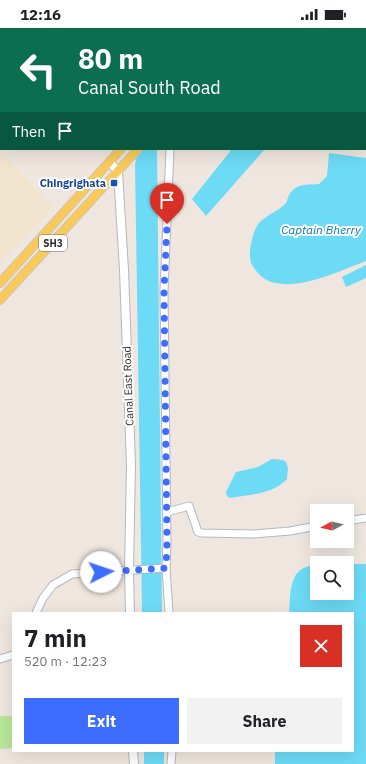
<!DOCTYPE html>
<html lang="en">
<head>
<meta charset="utf-8">
<style>
	:root { --surface:#fff; --page:#f2f2f2; --text:#202124; --muted:#757577; --accent:#3d6dff }
	body { margin:0; font-family:"IBM Plex Sans",sans-serif; background:var(--page); color:var(--text); height:100vh; display:flex; flex-direction:column; font-size:15px; white-space:nowrap }
	* { box-sizing:border-box; margin:0 }
	p { font-size:13px; color:var(--muted) }
	.icon { flex:none; width:22px; height:22px; fill:none; stroke:currentColor; stroke-width:2; stroke-linecap:round; stroke-linejoin:round }
	.map { position:relative; flex:1; overflow:hidden }
	.drawer { position:absolute; left:12px; top:584px; width:342px; height:140px; display:flex; flex-direction:column; background:var(--surface); border-radius:0px; box-shadow:0 4px 16px #0002 }
	.drawer>* { flex:none }
	.guide { position:absolute; left:0px; top:0px; width:366px; height:122px; box-shadow:0 4px 16px #0002; background:#0b6e4f; color:#fff; overflow:hidden }
	.needle { width:26px; rotate:262deg }
	.fabs { position:absolute; left:310px; top:476px; display:grid; gap:8px }
	.fabs a { display:grid; place-items:center; width:44px; height:44px; border-radius:0px; background:var(--surface); box-shadow:0 4px 16px #0002; font-size:20px }
	.pin { position:absolute; display:grid; place-items:center; width:34px; height:34px; color:#fff; margin:-41px -17px; border-radius:50% 50% 50% 0; rotate:-45deg; box-shadow:0 0 4px #0007 }
	.pin .icon { rotate:45deg }
	.me { position:absolute; width:44px; margin:-22px; rotate:86deg; stroke-linejoin:round; filter:drop-shadow(0 0 3px #0008) }
	.turn { display:flex; align-items:center; gap:14px; height:84px; padding:0 12px; font-size:18px }
	.turn .icon { width:52px; height:52px; stroke-width:2.5 }
	.turn b { display:block; font-size:28px; line-height:34px }
	.then { display:flex; align-items:center; height:38px; padding:0 12px; background:#0003; gap:8px; font-size:15px }
	.round { display:grid; place-items:center; flex:none; width:42px; height:42px; border-radius:0px; background:var(--page) }
	.headline { display:flex; align-items:center; justify-content:space-between; height:68px; padding:0 12px }
	h1 { font-size:24px; font-weight:800; line-height:30px }
	.primary-button { display:flex; gap:8px; margin-top:auto; padding:8px 12px }
	.primary-button a { flex:1; height:46px; border-radius:0px; background:var(--accent); color:#fff; font-size:16px; font-weight:800; line-height:46px; text-align:center }
	.primary-button a+a { background:var(--page); color:var(--text) }
	.status { display:flex; justify-content:space-between; align-items:center; height:28px; padding:0 20px; background:var(--surface); direction:ltr }
	.status svg { height:11px; fill:currentColor }
	.map>svg:first-child { display:block }
	.education { fill:#f1e4ce }
	.green { fill:#b9e899 }
	.water { fill:#6ddbf6 }
	.lines { fill:none; stroke-linecap:round; stroke-linejoin:round }
	.canal { stroke:#6ddbf6; stroke-width:5.5 }
	.tertiary-casing { stroke:#b3b7c1; stroke-width:9 }
	.secondary-casing { stroke:#b3b7c1; stroke-width:10 }
	.primary-casing { stroke:#c8c8c8; stroke-width:10 }
	.tertiary { stroke:#fff; stroke-width:7 }
	.secondary { stroke:#fff; stroke-width:8 }
	.primary { stroke:#f9ca5a; stroke-width:8 }
	.route { stroke:#3d6dff; stroke-width:7; stroke-dasharray:0 12.6 }
	.transit-dot { fill:#1a4fb4; stroke:#fff; stroke-width:1.5 }
	.labels { text-anchor:middle; stroke-width:4; stroke-linejoin:round; paint-order:stroke }
	.shield { fill:#fff; stroke:#6c6c6c; stroke-width:1 }
	.shield-label { font-size:10px; font-weight:bold; fill:#2d2d2d }
	.transit-label { font-size:11px; font-weight:bold; fill:#164399; stroke:#fff; text-anchor:end }
	.street-label { font-size:11px; fill:#2d2d2d; stroke:#fff }
	.water-label { font-size:12px; font-style:italic; fill:#057caa; stroke:#fff }
</style>
</head>
<body>
<div class="status"><b>12:16</b><svg viewBox="0 0 49 12"><path d="M0 12V9h3v3zM5 12V6h3v6zM10 12V3h3v9zM15 12V0h3v12zM26 1h20v11H26zM47 4h2v5h-2z"/></svg></div>
<div class="map">
<svg width="366" height="736" viewBox="0 0 366 736">
	<rect width="100%" height="100%" fill="#efe7df"/>
	<path class="education" d="M0,122L52,179L36,198L0,234Z"/>
	<path class="green" d="M0,688H13V720L0,721Z"/>
	<g class="water">
		<path d="M138,121H157L162,585H142L135,137Z"/>
		<path d="M232,121H265L206,188L192,171Z"/>
		<path d="M329,125L366,130V233C339,243 281,272 258,245C254,240 250,236 250,229C249,221 254,200 259,195C266,187 279,183 286,175C288,171 288,167 291,164C298,155 310,157 319,156L327,148Z"/>
		<path d="M366,237V250L346,259L342,249Z"/>
		<path d="M272,431L283,432L286,434L288,440L287,451C272,467 250,466 230,470L227,468L226,464L236,444L258,439Z"/>
		<path d="M347,536H366V736H275V723H353V585H289C291,563 288,538 317,537V565H347Z"/>
		<rect x="144" y="723" width="20" height="13"/>
	</g>
	<g class="lines">
		<path class="canal" d="M293,1L294,0"/>
		<g class="tertiary-casing">
			<g id="tertiary">
				<path d="M90,0L92,1"/>
				<path d="M255,1L256,0"/>
				<path d="M167,484L189,478L198,504L202,505L253,506L290,503L317,498"/>
				<path d="M347,493L366,490"/>
				<path d="M36,585L43,570L53,557L72,546L166,540"/>
				<path d="M169,585L166,540L167,514L164,263L170,121"/>
				<path d="M0,631L13,627"/>
				<path d="M171,736L172,723"/>
			</g>
		</g>
		<g class="secondary-casing">
			<g id="secondary">
				<path d="M110,134L118,144L124,242L131,437L129,543L130,585"/>
				<path d="M133,723L134,736"/>
			</g>
		</g>
		<g class="primary-casing">
			<g id="primary">
				<path d="M125,0V1"/>
				<path d="M137,0V1"/>
				<path d="M148,0V1"/>
				<path d="M365,21L366,22"/>
				<path d="M365,33H366"/>
				<path d="M365,40H366"/>
				<path d="M0,255L121,121"/>
				<path d="M0,272L138,121"/>
			</g>
		</g>
		<use href="#tertiary" class="tertiary"/>
		<use href="#secondary" class="secondary"/>
		<use href="#primary" class="primary"/>
	</g>
	<g class="lines">
		<path class="route" d="M101,544L166,540L167,514L164,263L167,196"/>
	</g>
	<rect class="transit-dot" x="110" y="151" width="8" height="8" rx="2"/>
	<g class="labels">
		<rect class="shield" x="39" y="207" width="28" height="16" rx="3"/>
		<g class="shield-label">
			<text x="53" y="219">SH3</text>
		</g>
		<g class="transit-label">
			<text x="106" y="159">Chingrighata</text>
		</g>
		<g class="street-label">
			<text transform="translate(128 358) rotate(-92)" y="4">Canal East Road</text>
		</g>
		<g class="water-label">
			<text x="321" y="206">Captain Bherry</text>
		</g>
	</g>
</svg>
<div class="fabs">
<a><svg class="needle" viewBox="-14 -14 28 28"><path d="M0-13l5 13h-10z" fill="#e53935"/><path d="M0 13l5-13h-10z" fill="#757577"/></svg></a>
<a><svg class="icon" aria-label="search" viewBox="0 0 24 24"><circle cx="10" cy="10" r="6"/><path d="M15 15l6 6"/></svg></a>
</div>
<div class="pin" style="left:167px;top:196px;background:#d93025"><svg class="icon" aria-label="arrive" viewBox="0 0 24 24"><path d="M6 21V4h12l-3 4 3 4H6"/></svg></div>
<svg class="me" style="left:101px;top:544px" viewBox="-20 -20 40 40"><circle r="19" fill="#fff"/><path d="M0-13L10 11 0 6-10 11z" fill="#3d6dff"/></svg>
<div class="guide">
<div class="turn"><svg class="icon" aria-label="left" viewBox="0 0 24 24"><path d="M17 20v-9H6M10 6l-5 5 5 5"/></svg><div><b>80 m</b>Canal South Road</div></div>
<div class="then">Then<svg class="icon" aria-label="arrive" viewBox="0 0 24 24"><path d="M6 21V4h12l-3 4 3 4H6"/></svg></div>
</div>
<section class="drawer">
<div class="headline"><div><h1>7 min</h1><p>520 m · 12:23</p></div><a class="round" style="background:#d93025;color:#fff"><svg class="icon" aria-label="close" viewBox="0 0 24 24"><path d="M6 6l12 12M18 6L6 18"/></svg></a></div>
<div class="primary-button"><a>Exit</a><a>Share</a></div>
</section>
</div>
</body>
</html>
